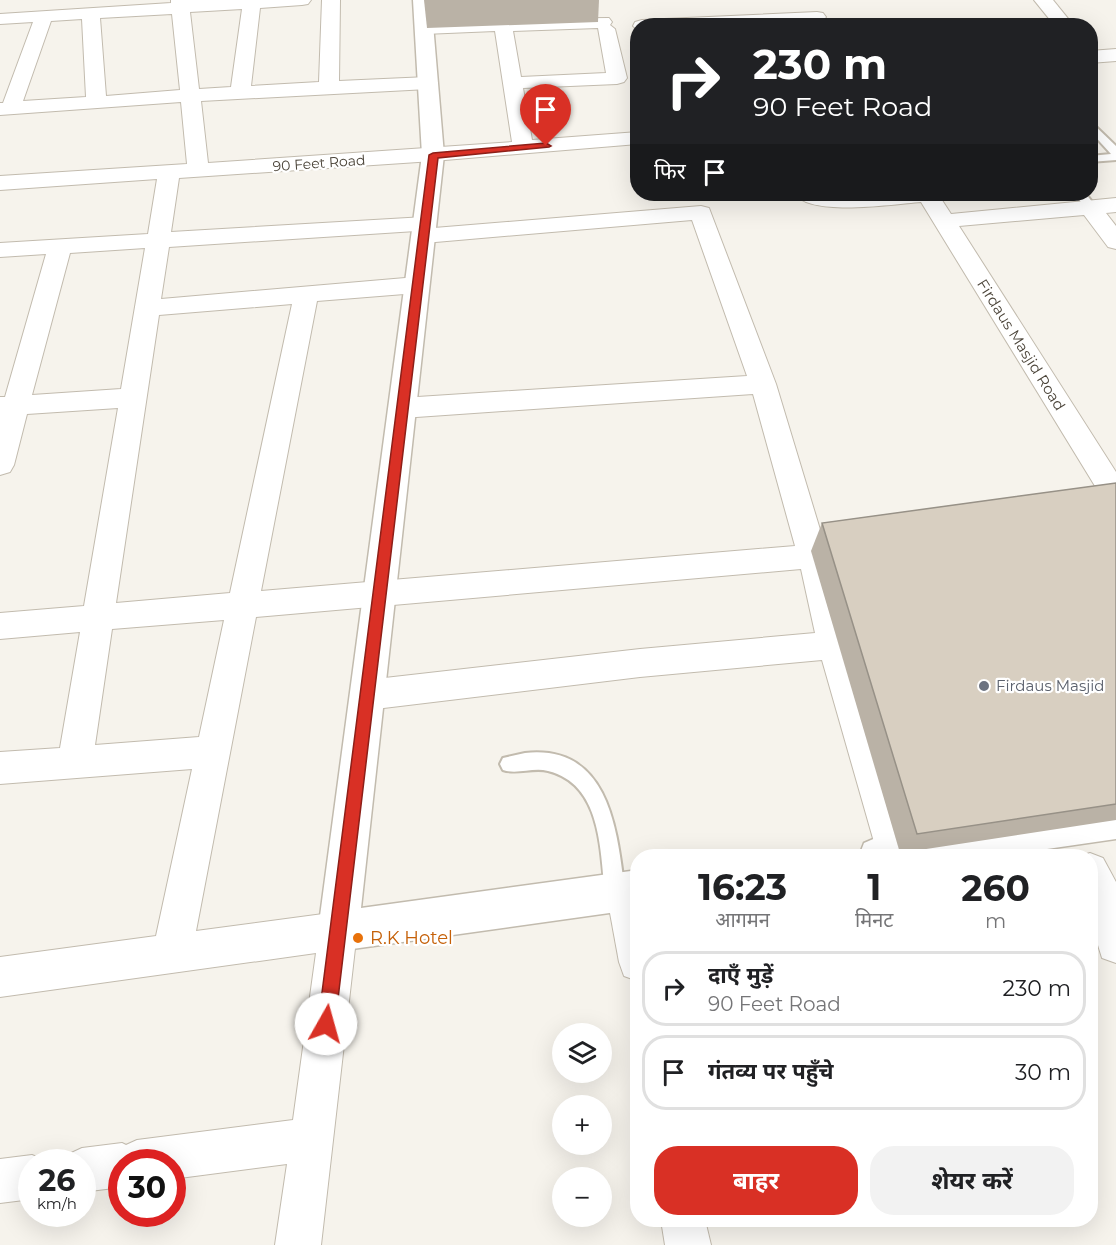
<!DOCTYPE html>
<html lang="hi">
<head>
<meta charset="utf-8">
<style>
	:root { --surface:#fff; --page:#f2f2f2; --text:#202124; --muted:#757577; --line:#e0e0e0; --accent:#d93025 }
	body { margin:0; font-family:Montserrat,"Noto Sans Devanagari",sans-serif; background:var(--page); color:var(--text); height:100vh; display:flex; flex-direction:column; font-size:22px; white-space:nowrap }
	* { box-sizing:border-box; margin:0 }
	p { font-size:20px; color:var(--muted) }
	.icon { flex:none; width:33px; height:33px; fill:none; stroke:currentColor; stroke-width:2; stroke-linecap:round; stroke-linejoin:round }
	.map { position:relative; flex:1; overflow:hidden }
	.side { position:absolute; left:630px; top:849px; width:468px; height:378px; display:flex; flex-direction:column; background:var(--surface); border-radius:24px; box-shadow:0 6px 24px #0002 }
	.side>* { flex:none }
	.guide { position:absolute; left:630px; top:18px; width:468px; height:183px; border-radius:24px; box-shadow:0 6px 24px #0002; background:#202124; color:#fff; overflow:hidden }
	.controls { position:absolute; left:552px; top:1023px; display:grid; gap:12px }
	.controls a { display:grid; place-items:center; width:60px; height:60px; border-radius:50%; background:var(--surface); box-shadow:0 6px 24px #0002; font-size:30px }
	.speed { position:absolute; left:18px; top:1149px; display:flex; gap:12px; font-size:30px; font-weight:700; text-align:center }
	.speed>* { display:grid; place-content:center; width:78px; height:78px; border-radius:50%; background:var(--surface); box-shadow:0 6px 24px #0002; line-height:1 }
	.speed small { font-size:15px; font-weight:400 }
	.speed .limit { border:9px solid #d22; background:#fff; color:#111 }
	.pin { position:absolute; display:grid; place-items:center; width:51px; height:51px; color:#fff; margin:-62px -26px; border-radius:50% 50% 50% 0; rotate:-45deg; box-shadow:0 0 6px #0007 }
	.pin .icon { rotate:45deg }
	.me { position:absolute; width:66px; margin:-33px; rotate:7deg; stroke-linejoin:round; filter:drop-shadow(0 0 4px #0008) }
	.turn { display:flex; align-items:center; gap:21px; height:126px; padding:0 24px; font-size:27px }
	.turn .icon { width:78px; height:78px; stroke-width:2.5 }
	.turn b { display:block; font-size:42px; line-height:51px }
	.then { display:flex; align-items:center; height:57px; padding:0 24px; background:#0003; gap:12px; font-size:22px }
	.eta { display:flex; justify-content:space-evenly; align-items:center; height:102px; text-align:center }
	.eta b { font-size:36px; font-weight:700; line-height:42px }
	.button { display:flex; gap:12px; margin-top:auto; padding:12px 24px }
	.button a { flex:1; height:69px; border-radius:24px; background:var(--accent); color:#fff; font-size:24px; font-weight:700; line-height:69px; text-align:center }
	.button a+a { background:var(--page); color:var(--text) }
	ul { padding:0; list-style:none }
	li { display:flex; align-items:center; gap:18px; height:75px; margin:0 12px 9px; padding:0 12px; border:3px solid var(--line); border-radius:24px }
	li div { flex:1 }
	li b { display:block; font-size:22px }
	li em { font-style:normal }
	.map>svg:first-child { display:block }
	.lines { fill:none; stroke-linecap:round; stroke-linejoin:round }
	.service-casing { stroke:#c2bbae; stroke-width:4 }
	.minor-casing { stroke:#c2bbae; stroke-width:2 }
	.tertiary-casing { stroke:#c2bbae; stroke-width:3 }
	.service { fill:#fff; fill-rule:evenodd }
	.minor { fill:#fff; fill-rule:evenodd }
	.tertiary { fill:#fff; fill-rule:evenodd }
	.wall { fill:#bab2a6 }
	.building { fill:#d8cfc1; stroke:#979187; stroke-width:1.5 }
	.route { fill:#d93025; stroke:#8d1f18; stroke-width:1.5 }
	.worship-dot { fill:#6b7280; stroke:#fff; stroke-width:2 }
	.food-dot { fill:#e8710a; stroke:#fff; stroke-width:2 }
	.labels { text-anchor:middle; stroke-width:4.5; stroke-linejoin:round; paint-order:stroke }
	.far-street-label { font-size:14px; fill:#4b4439; stroke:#fff }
	.street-label { font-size:15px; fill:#4b4439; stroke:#fff }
	.worship-label { font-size:15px; fill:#5b616d; stroke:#fff; text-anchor:start }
	.near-food-label { font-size:18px; fill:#c56008; stroke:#fff; text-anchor:start }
</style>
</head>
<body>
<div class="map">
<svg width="1116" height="1245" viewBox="0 0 1116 1245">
	<rect width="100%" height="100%" fill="#f6f3ec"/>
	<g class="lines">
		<g class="service-casing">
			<g id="service">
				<path d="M1090,121L1116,146V160L1090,162V156L1111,154L1090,131Z"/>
				<path d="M1075,194H1086L1096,207L1094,209H1086Z"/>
				<path d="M525,753C610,744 617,831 625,892L622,899L615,902L608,899L605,892C600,848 601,784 548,771C533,767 517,775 503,770L500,764L503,758Z"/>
			</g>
		</g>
		<g class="minor-casing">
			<g id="minor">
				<path d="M171,0H311L308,4L302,5L260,8L251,86L319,82L322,0H340L339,81L428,77L435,79L438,83L435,87L428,89L201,101L208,163L512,142L495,31L424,34L417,32L415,28L417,24L503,19L609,18L612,22L610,25L615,29L627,78L624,82L617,84L523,88L532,140L638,132V144L433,161L179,178L171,232L425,217L433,219L436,224L434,228L701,206L709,208L776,384L828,556L850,645L913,854L912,856H878L822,660L640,677L367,710L355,705L350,695L355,685L367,680L640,649L815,633L801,569L256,617L196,931L338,912L352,917L357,931L321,1245H275L287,1164L172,1179V1162H122V1187L82,1192V1162H63L67,1155L82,1148L122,1143L126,1145L137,1140L293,1120L316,953L0,997V957L156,936L192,769L0,784V752L60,748L80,632L0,639V613L84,606L118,408L27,414L14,465L10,472L0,475V397H5L46,254L0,257V243L148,234L157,179L0,190V176L187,164L181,102L0,115V103H3L33,22L0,24V14L171,3ZM242,9L231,87L199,89L190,12ZM172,14L180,90L106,96L100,18ZM82,19L86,97L23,101L51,21ZM598,28L606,73L521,77L513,31ZM692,220L747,376L402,398L393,401L389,408L393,415L402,418L753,394L795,546L261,591L317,301L417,293L426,290L429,285L426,280L417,277L161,299L169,247L416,231L412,236L416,241L424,243ZM145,248L121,389L32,395L70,253ZM292,304L230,593L116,603L159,315ZM224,620L199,737L95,745L112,629Z"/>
				<path d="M1034,0H1053L1074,26H1055Z"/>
				<path d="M817,12L823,13L826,17L823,21L758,26H638V30L633,26L635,22L642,20Z"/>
				<path d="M1116,49V61L1090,63V51Z"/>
				<path d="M795,194H938L951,214L1116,198V212L1106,213L1116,226V249L1108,247L1084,215L959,226L1116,472V507L1106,504L921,202C894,204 811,217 795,194Z"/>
				<path d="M1090,853L1103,858L1116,882V963L1102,958L1090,919V856H1081Z"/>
				<path d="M625,872L638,878V981L624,976L619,962L606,891L612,878Z"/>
				<path d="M32,1155L48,1162H32V1199L0,1203V1159Z"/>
				<path d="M661,1220H705L711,1245H665Z"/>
			</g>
		</g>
		<g class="tertiary-casing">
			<g id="tertiary">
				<path d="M413,0H431L444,155L361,908L638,870V909L338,951L324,945L318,931L422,155Z"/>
				<path d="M1116,803V839L999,856H859L864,843L878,837Z"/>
			</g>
		</g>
		<use href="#service" class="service"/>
		<use href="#minor" class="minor"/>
		<use href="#tertiary" class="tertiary"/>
	</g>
	<g class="wall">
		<path d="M424,0H599L598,22L427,28Z"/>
		<path d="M1116,483V820L900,853L811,551L822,523Z"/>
	</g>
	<path class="building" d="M1116,483V804L917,834L822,523Z"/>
	<path class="route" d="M546,143L551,146L549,147L438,158L335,1024L332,1030L326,1032L320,1030L318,1024L429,155L433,153Z"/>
	<circle class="worship-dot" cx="984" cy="686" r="6"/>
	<circle class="food-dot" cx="358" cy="938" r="6"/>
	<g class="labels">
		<g class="far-street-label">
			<text transform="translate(319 163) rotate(-4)" y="5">90 Feet Road</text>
		</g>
		<g class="street-label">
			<text transform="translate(1021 345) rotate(58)" y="5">Firdaus Masjid Road</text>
		</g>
		<g class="worship-label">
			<text x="996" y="691">Firdaus Masjid</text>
		</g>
		<g class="near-food-label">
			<text x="370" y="944">R.K Hotel</text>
		</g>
	</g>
</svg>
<div class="controls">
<a><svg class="icon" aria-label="layers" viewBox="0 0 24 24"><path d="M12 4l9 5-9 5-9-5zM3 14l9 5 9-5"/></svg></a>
<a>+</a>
<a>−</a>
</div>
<div class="speed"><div>26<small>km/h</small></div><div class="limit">30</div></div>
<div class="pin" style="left:546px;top:146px;background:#d93025"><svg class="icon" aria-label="arrive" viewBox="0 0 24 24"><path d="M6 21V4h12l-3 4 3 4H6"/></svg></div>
<svg class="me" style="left:326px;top:1024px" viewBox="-20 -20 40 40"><circle r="19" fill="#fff"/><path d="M0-13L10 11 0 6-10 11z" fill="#d93025"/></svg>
<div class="guide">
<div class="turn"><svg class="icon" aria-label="right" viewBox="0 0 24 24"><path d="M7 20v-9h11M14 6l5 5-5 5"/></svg><div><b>230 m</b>90 Feet Road</div></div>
<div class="then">फिर<svg class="icon" aria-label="arrive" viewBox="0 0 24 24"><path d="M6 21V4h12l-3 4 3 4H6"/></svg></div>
</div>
<section class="side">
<div class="eta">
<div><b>16:23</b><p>आगमन</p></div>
<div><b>1</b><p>मिनट</p></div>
<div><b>260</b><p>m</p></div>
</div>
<ul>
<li><svg class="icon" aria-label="right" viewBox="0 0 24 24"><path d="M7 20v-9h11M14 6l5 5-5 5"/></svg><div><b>दाएँ मुड़ें</b><p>90 Feet Road</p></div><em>230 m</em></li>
<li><svg class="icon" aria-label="arrive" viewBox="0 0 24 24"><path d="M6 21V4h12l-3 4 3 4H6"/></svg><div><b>गंतव्य पर पहुँचे</b></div><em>30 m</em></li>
</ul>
<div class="button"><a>बाहर</a><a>शेयर करें</a></div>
</section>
</div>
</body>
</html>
